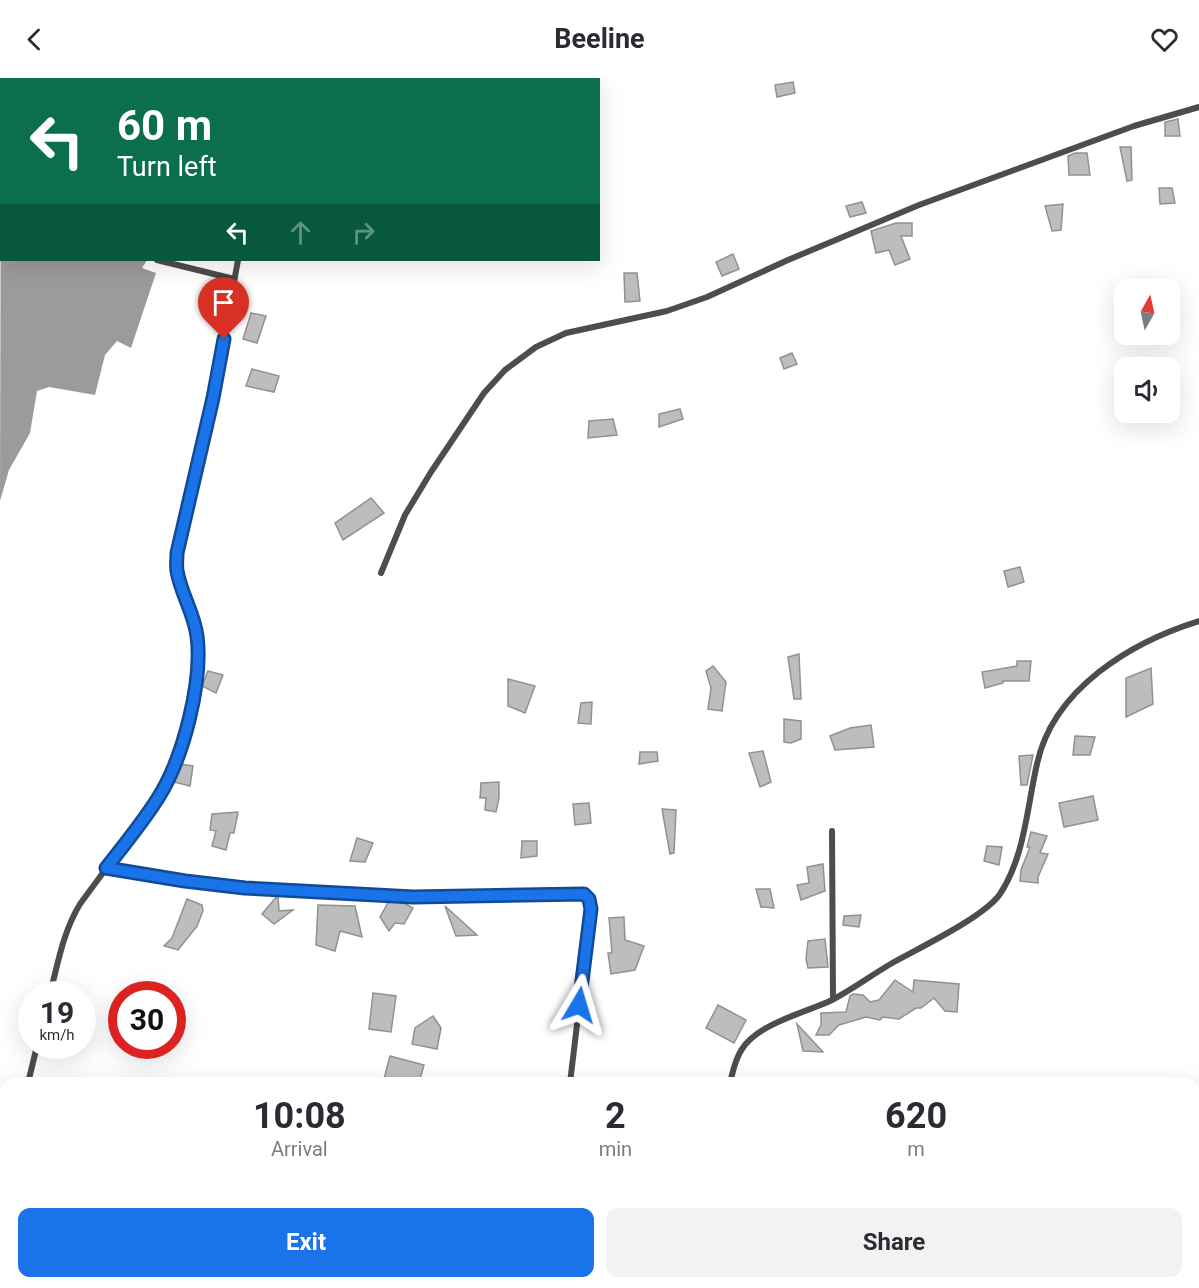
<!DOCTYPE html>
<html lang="en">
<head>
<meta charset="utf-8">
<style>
	:root { --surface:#fff; --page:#f2f2f3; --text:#2b2b33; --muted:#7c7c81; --accent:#1a73e8 }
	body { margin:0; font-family:Roboto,sans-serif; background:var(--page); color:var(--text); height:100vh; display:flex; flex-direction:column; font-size:22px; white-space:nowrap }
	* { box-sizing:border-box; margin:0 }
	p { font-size:20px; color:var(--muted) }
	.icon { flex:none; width:33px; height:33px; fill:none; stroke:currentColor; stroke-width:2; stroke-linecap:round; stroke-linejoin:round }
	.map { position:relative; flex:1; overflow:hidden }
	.details { position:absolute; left:0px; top:999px; width:1200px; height:212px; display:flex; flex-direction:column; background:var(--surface); border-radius:18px 18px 0 0; box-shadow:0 6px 24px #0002 }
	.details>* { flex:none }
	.hud { position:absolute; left:0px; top:0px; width:600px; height:183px; box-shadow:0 6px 24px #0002; background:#0b6e4f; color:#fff; overflow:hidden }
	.needle { width:39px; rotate:9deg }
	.tools { position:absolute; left:1114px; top:201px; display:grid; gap:12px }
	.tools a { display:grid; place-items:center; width:66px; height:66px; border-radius:12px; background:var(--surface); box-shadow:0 6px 24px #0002; font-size:30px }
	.speed { position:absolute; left:18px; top:903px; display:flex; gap:12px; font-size:30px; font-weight:700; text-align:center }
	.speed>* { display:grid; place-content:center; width:78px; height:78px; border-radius:50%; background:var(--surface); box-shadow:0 6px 24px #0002; line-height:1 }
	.speed small { font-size:15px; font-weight:400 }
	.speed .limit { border:9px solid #d22; background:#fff; color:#111 }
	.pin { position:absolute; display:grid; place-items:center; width:51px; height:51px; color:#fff; margin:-62px -26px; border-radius:50% 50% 50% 0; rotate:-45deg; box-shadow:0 0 6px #0007 }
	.pin .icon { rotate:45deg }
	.me { position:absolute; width:66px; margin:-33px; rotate:7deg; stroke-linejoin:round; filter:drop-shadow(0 0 4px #0008) }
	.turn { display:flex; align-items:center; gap:21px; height:126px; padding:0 18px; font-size:27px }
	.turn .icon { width:78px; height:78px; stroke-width:2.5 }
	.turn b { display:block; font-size:42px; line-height:51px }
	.lanes { display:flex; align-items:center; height:57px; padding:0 18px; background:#0003; justify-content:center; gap:30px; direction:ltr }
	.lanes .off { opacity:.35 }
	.eta { display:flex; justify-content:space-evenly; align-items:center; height:102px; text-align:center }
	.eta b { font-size:36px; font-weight:700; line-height:42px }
	.button { display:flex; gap:12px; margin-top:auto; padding:12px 18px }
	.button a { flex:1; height:69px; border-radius:12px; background:var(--accent); color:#fff; font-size:24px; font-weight:700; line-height:69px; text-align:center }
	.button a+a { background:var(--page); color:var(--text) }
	header { display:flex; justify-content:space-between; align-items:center; height:78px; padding:0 18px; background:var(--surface); font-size:27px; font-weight:700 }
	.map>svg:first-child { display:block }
	.water { fill:#9b9b9b }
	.building { fill:#bdbdbd; stroke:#919191; stroke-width:1.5 }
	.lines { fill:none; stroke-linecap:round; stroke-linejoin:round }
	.street { stroke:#4d4d4d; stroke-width:6 }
	.route-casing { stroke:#114b97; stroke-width:15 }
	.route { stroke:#1a73e8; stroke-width:10 }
</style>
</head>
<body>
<header><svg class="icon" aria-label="back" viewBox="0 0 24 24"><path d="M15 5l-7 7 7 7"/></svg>Beeline<svg class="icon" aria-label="heart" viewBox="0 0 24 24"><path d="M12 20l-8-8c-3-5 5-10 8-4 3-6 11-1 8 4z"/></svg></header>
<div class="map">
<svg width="1199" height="1210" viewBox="0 0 1199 1210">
	<rect width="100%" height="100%" fill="#fff"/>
	<path class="water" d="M1,0L200,2H2V182H147L142,190L156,195L131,270L117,263L105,277L95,317L49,309L37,313L30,355L9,392L0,423Z"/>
	<g class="building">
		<path d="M793,4L795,15L777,19L775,7Z"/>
		<path d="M1178,41L1180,58H1165V44Z"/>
		<path d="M1120,69H1131L1132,102L1127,103Z"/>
		<path d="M1075,75H1087L1090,97H1069L1068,78Z"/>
		<path d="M1159,110H1172L1175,125L1160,126Z"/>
		<path d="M862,124L866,135L850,139L846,128Z"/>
		<path d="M1063,126L1061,152L1052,153L1045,128Z"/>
		<path d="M896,145H912V158H901L910,181L895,187L889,172L876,175L871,153Z"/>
		<path d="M733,176L739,191L722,198L716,184Z"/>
		<path d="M624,195H637L640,223L625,224Z"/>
		<path d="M251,235L266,238L257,265L243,261Z"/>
		<path d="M792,275L797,286L784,291L780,280Z"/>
		<path d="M252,291L279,298L274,314L246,308Z"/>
		<path d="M680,331L683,341L659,349V336Z"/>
		<path d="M613,341L617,357L588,360L589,343Z"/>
		<path d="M371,420L384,435L343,462L335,445Z"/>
		<path d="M1020,489L1024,504L1008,509L1004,493Z"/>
		<path d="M799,576L801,621H794L788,579Z"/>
		<path d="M1017,583H1031L1029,603H1003V605L985,610L982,594L1017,588Z"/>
		<path d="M713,588L726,604L722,633L708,631L711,610L706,593Z"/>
		<path d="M1151,590L1153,626L1126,639V600Z"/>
		<path d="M208,593L223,597L216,615L202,608Z"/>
		<path d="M508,601L535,608L525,635L508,628Z"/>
		<path d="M592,624L591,646L578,645L581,625Z"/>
		<path d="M784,641L801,643V661L791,665L784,664Z"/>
		<path d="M871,647L874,669L835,672L830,658L850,650Z"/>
		<path d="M1075,658L1095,659L1090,677H1073Z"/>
		<path d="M763,673L771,704L760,709L749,675Z"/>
		<path d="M640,674H657L658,683L639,686Z"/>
		<path d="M1033,677L1027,707H1021L1019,678Z"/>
		<path d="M180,686L193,688L190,708L174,704Z"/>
		<path d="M499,704V720L496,734L485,732L486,720H480L481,705Z"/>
		<path d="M1093,718L1098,742L1064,749L1059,725Z"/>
		<path d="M589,725L591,745L575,747L573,726Z"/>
		<path d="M662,731L676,732L674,775L670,776Z"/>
		<path d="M238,734L234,755H230L226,772L212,768L216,753L210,752L212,736Z"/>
		<path d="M1031,754L1047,758L1040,775L1048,776L1038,799V805L1020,803L1021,792L1030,769H1027Z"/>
		<path d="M357,760L373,765L365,784L350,783Z"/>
		<path d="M522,763H537V778L521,780Z"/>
		<path d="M987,768L1002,769L999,787L984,783Z"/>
		<path d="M823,786L825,813L801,822L797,807L809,805L807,789Z"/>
		<path d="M756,811H770L774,830L761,829Z"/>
		<path d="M278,817L279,833L293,832L274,846L262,836Z"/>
		<path d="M187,821L202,827L203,833L197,848L178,872L164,868L172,860Z"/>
		<path d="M389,823L402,824L413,830L404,846L395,845L389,853L380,839Z"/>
		<path d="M318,827L355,828L362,859L340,853L335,873L316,867Z"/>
		<path d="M445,828L477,857L456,858Z"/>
		<path d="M861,837L859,849L843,847L844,838Z"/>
		<path d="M624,839L625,862L644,868L635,892L611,896L608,875H612L609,840Z"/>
		<path d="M825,861L828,889L808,890L806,881L808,863Z"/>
		<path d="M895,902L913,914L914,902L959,906L957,934L945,933L934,920L921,930H916L899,941L883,939L880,942L866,939L839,947L829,957H816L821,947V935L846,934L850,918L853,916L863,917L870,924L879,922Z"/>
		<path d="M373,915L396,918L391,954L369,951Z"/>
		<path d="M718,927L746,942L734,965L706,950Z"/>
		<path d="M433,938L441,950L437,971L412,966L415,950Z"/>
		<path d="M797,946L823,974L803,973Z"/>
		<path d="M390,978L424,987L419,1005H383Z"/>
	</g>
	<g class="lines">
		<g class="street">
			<path d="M296,2L297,0"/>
			<path d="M0,139L2,140"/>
			<path d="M157,182L234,201"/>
			<path d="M381,495L405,437L431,394L484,315L505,292L536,269L566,255L667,233L707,219L788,182L919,127L1134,48L1199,29"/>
			<path d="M832,753L833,921"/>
			<path d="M106,790L185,803L245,810L413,819L584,816L589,821L591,830L570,1005"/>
			<path d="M50,916C58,885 63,854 80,826L158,720C182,676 206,606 197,555C191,526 176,506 177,475L213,320L238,182"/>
			<path d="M28,1005L37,968"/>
			<path d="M730,1005C733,993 735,981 742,971C759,945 805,935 832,922C853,911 873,896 894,884C921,869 984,839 1000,816C1025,778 1027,729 1037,686C1053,611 1131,564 1199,543"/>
			<path d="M59,1204V1210"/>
			<path d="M510,1210L513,1204"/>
			<path d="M674,1210L676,1204"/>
		</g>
	</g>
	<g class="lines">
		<g class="route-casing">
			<path id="route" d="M224,261L213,320L177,475C177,481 176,487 177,493C181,516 194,535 197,558C203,604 183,681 158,720C143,744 124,767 106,790L185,803L245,810L413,819L584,816L589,821L591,831L579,927"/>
		</g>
		<use href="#route" class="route"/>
	</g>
</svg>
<div class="tools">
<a><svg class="needle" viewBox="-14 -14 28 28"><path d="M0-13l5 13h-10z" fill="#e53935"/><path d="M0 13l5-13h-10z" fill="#7c7c81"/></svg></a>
<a><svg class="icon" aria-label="sound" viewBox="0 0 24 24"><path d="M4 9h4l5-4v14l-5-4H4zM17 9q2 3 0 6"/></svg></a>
</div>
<div class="speed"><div>19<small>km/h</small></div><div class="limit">30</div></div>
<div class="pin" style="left:224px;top:261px;background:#d93025"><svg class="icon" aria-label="arrive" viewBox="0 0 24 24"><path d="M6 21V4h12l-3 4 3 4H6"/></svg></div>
<svg class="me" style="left:579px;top:927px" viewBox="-20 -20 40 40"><path d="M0-17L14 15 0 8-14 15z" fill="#1a73e8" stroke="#fff" stroke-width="4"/></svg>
<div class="hud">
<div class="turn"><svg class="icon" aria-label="left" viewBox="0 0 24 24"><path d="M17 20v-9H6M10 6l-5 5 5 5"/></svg><div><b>60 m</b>Turn left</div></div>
<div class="lanes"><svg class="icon" aria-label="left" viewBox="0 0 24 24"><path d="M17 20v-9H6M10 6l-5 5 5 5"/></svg><svg class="icon off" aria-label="ahead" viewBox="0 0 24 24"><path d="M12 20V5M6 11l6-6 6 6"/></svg><svg class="icon off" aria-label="right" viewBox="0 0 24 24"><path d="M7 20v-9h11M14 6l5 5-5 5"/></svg></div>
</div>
<section class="details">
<div class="eta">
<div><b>10:08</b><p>Arrival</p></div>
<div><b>2</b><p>min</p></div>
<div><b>620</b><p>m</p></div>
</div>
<div class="button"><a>Exit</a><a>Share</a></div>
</section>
</div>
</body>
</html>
